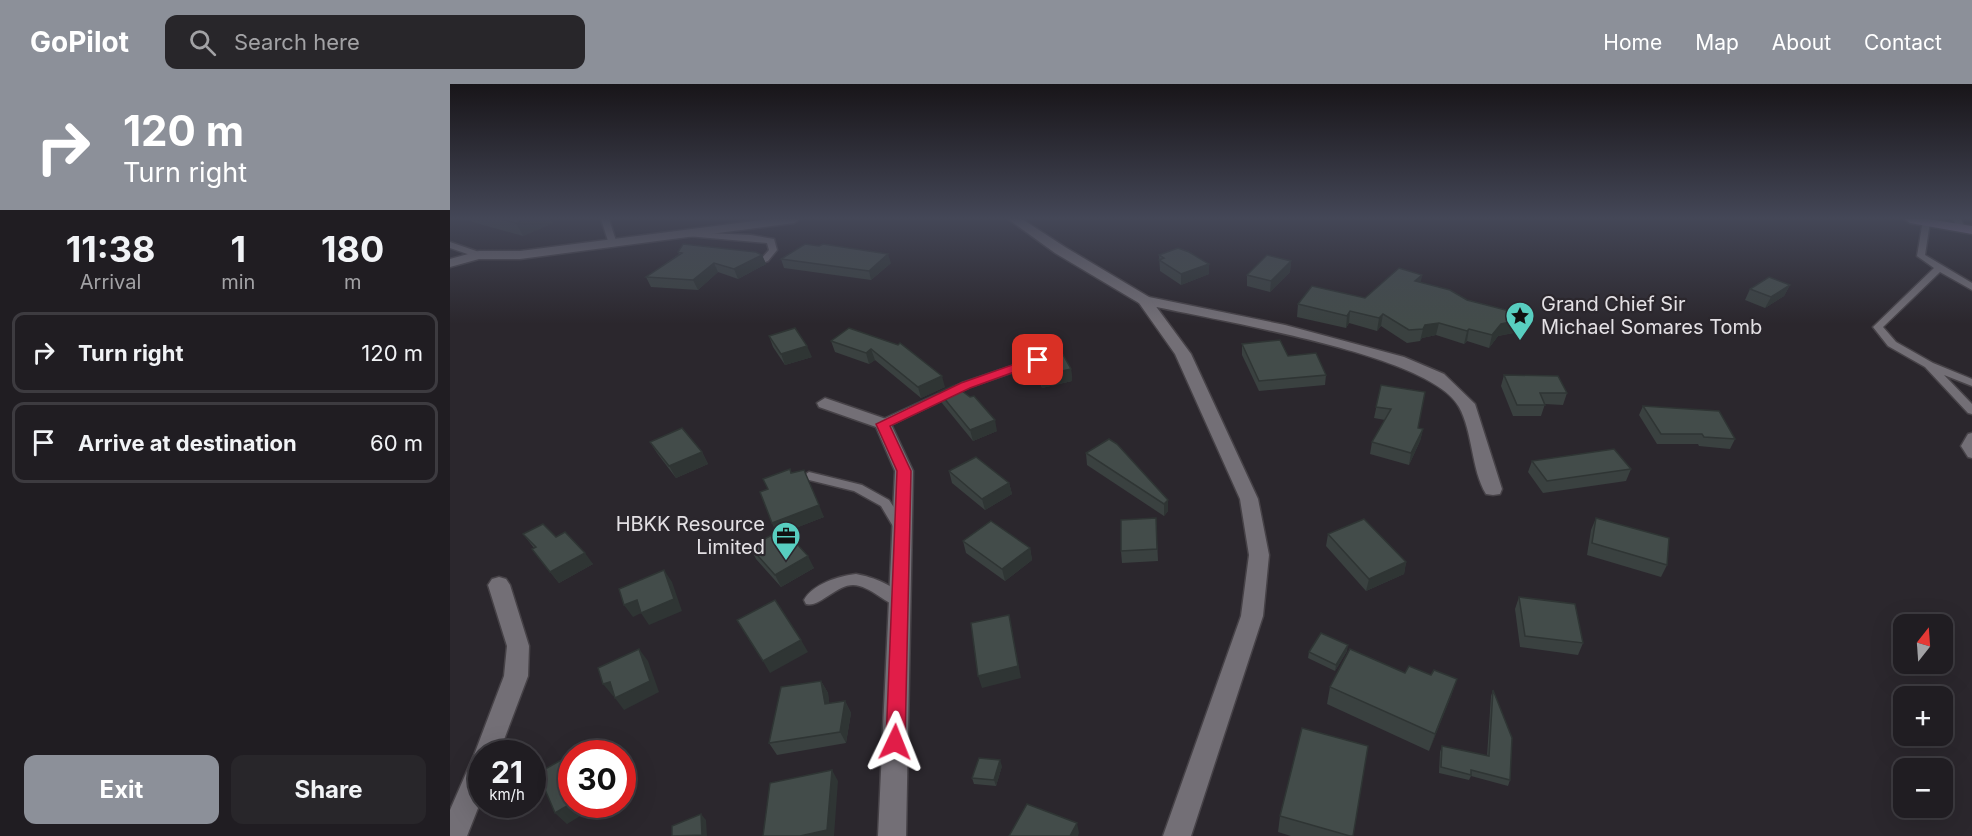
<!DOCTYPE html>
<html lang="en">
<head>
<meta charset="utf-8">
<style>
	:root { --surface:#201d22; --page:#28262a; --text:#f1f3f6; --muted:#a2a2a5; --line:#3d3b40; --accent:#8c9099 }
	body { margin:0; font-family:Inter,sans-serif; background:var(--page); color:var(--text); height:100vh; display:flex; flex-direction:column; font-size:22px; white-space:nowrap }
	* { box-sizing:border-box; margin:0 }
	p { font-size:20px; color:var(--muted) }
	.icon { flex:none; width:33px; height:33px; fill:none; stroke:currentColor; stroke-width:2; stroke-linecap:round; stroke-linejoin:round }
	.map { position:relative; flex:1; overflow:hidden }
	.drawer { display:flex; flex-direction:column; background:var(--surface); width:450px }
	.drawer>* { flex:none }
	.top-card { background:#8c9099; color:#fff; overflow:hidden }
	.needle { width:39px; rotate:17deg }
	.fabs { position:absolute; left:1443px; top:530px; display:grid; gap:12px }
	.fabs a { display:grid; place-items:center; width:60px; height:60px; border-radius:12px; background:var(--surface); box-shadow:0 6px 24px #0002,0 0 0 2px var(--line); font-size:30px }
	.speed { position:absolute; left:18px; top:656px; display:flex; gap:12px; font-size:30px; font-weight:700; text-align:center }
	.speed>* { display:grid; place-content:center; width:78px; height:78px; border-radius:50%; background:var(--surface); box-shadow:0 6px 24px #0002,0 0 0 2px var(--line); line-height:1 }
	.speed small { font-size:15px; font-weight:400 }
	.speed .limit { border:9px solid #d22; background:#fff; color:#111 }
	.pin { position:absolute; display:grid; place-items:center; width:51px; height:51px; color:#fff; margin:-26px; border-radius:12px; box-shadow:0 3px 9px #0006 }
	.me { position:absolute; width:66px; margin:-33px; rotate:2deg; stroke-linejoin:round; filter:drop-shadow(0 0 4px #0008) }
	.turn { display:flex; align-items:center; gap:21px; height:126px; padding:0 24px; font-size:27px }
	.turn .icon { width:78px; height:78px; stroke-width:2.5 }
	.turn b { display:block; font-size:42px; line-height:51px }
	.eta { display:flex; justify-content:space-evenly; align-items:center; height:102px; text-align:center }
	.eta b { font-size:36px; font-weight:700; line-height:42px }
	.button { display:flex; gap:12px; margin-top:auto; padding:12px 24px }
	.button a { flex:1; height:69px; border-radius:12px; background:var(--accent); color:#fff; font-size:24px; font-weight:700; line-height:69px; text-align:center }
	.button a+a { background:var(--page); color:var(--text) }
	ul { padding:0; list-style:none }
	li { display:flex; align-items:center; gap:18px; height:81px; margin:0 12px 9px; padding:0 12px; border:3px solid var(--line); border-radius:12px }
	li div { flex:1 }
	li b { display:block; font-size:22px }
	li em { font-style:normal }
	header { display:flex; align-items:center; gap:36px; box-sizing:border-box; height:84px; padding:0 30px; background:var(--accent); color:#fff }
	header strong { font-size:28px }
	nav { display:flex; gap:33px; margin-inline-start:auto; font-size:21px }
	.search { width:420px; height:54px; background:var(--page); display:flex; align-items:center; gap:15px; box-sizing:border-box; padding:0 21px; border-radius:12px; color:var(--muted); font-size:22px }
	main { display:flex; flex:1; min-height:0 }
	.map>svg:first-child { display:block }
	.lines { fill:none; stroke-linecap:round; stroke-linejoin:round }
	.service-casing { stroke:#464247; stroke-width:3 }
	.minor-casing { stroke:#464247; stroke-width:3 }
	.tertiary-casing { stroke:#464247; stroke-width:3 }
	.primary-casing { stroke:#464247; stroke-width:3 }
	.service { fill:#736f76; fill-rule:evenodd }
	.minor { fill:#736f76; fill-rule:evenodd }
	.tertiary { fill:#736f76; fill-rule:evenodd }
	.primary { fill:#957da3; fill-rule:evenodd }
	.wall { fill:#3a4140 }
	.shaded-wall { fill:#2f3534 }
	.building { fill:#434c4a; stroke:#2f3534; stroke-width:1.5 }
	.route { fill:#e11d48; stroke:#92132f; stroke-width:1.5 }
	.labels { text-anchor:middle; stroke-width:4.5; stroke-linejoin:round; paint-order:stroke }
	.poi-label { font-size:20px; fill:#e3e0e4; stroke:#2b272d; text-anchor:start }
</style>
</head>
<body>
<header>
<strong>GoPilot</strong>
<div class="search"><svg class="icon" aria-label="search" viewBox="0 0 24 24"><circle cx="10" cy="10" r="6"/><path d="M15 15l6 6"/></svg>Search here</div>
<nav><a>Home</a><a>Map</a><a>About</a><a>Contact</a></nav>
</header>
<main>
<section class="drawer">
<div class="top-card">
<div class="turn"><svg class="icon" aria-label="right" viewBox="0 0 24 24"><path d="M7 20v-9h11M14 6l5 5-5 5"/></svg><div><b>120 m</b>Turn right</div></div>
</div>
<div class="eta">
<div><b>11:38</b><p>Arrival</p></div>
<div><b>1</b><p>min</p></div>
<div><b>180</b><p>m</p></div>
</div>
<ul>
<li><svg class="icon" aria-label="right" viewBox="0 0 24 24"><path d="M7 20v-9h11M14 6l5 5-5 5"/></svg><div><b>Turn right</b></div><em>120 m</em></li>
<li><svg class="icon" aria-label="arrive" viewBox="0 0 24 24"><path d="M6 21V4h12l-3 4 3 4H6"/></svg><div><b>Arrive at destination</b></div><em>60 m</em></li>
</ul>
<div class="button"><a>Exit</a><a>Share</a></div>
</section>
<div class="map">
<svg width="1522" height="752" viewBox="0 0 1522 752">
	<rect width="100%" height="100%" fill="#2b272d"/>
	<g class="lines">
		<g class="service-casing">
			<g id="service">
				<path d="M151,135H159L166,157L165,159L158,157Z"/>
				<path d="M1503,135H1511L1515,144L1514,146H1508Z"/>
				<path d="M1473,136L1480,138L1475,171L1522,199V206L1490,188L1433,243L1446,258L1483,279L1522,295V302L1494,291L1522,320V330L1518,329L1475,283L1438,262L1423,243L1484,184L1467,172Z"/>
				<path d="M237,148L301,151L324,155L327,166L318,177L315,178L311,175L319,166L317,159L237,152Z"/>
				<path d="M0,158L32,169L33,171L29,174L0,164Z"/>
				<path d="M588,273L593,276L592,278L520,303L437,343L433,344L427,340L429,337L512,299Z"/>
				<path d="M1522,349V374L1518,373L1511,362L1518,350Z"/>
				<path d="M359,388L412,401L439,416L459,446L457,449H447L431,422L404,407L355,395L353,392Z"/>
				<path d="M406,490C423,493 448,502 457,518L455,522C441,527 422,501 403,501C386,501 369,524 356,520L354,516C363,500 388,492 406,490Z"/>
			</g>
		</g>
		<g class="minor-casing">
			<g id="minor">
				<path d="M319,135H350L344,139L70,175H29L0,183V175L29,167H70Z"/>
				<path d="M694,212L835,241L954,273L994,290L1025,320L1052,405L1050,410L1043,411L1036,410C1021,385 1023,348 1009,323C980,268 753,235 689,219L687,216Z"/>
				<path d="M375,314L439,336L463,387L456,752H428L445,387L426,343L369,323L367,319Z"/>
				<path d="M49,493L56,495L60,501L79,562L78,592L49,669H32V714L17,752H0V726L24,671L54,592L57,562L38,501L42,495Z"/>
			</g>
		</g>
		<g class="tertiary-casing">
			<path id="tertiary" d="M558,135H572L615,163L699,213L741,270L808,415L819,471L813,532L741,752H713L791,532L799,471L790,415L725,270L689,219L605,169Z"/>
		</g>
		<g class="primary-casing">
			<path id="primary" d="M1454,135H1478L1522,142V150L1460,139Z"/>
		</g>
		<use href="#service" class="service"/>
		<use href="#minor" class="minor"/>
		<use href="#tertiary" class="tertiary"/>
		<use href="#primary" class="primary"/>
	</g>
	<g class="wall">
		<path d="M12,135H100L103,139L73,152Z"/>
		<path d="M228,168L312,171L316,180L288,195L268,188L248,206L201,203L196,193L229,170Z"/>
		<path d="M709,171L759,190L731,201L710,187Z"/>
		<path d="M331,175L441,179L421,196L334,184Z"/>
		<path d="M841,177L840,188L820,208L797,202V191Z"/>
		<path d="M972,191L970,199L1017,216L1079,246L1048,252L1039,264L1017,257L1014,260L986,251L972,254L970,257L957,259L931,242L927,247L899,239L896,244L847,233L848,220L915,214Z"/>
		<path d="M1340,201L1334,212L1315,224L1295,216L1300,205Z"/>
		<path d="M399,244L495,303L471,314L425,276L419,280L385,268L381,257Z"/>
		<path d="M319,252L362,273L335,281L323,263Z"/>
		<path d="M792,260L838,272L876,291L875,301L809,307L792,271Z"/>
		<path d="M582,273L621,285L622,297L592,304L584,284Z"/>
		<path d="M1054,291L1117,309L1113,321L1095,320L1091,332H1063L1051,302Z"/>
		<path d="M931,301L968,344L973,345L970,357L959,381L920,370L922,358L935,336L924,334Z"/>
		<path d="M489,308L547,347L523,357L492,319Z"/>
		<path d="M1193,322L1285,355L1280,365L1249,362L1248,360H1207L1189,331Z"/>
		<path d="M200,358L252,368L258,380L226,394L207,369Z"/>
		<path d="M636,369L718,416V427L714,432L637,381Z"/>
		<path d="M1082,377L1181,385L1176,397L1093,409L1078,388Z"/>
		<path d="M499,387L559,399L562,410L535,426L502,399Z"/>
		<path d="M341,389L374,433L335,448L364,484L331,503L306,475L300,463L327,449L322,439L318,405Z"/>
		<path d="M706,434L708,477L672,479L671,467Z"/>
		<path d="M1146,434L1217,481L1211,493L1137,471L1141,446Z"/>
		<path d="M73,450L106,453L143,480L109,499L82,465L84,464Z"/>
		<path d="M878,450L956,478L954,490L916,507L876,462Z"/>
		<path d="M513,457L580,464L582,476L555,497L516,469Z"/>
		<path d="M1069,513L1133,559L1128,571L1070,563L1065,525Z"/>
		<path d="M897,567L885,587L858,574L859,568Z"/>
		<path d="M955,589L1007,595L1001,612L979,667L877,620L880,603Z"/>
		<path d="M371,597L378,609L379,620L395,617L401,629L396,659L327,671L319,659Z"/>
		<path d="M1043,606L1060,696L1058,702L1021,692L1019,696L989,689L990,668L992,662L1037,672L1041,612Z"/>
		<path d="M552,682L546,702L524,700L522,694Z"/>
		<path d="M830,732L903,752H841L828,748Z"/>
	</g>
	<g class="shaded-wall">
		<path d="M76,135H100L103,139L73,152L66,139Z"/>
		<path d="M438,170L441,179L421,196L419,187Z"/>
		<path d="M312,171L316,180L288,195L284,185Z"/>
		<path d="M841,177L840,188L820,208L821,197Z"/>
		<path d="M264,179L268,188L248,206L243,196Z"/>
		<path d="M759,180V190L731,201V190Z"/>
		<path d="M972,191L970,203L965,197Z"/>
		<path d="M1340,201L1334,212L1315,224L1321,213Z"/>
		<path d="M900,227L899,239L896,244L897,232Z"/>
		<path d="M933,230L931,242L927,247L929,234Z"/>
		<path d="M1083,233L1079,246L1048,252L1039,264L1042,251L1051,240Z"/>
		<path d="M989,239L986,251L972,254L970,257L973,245L975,241Z"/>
		<path d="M1019,245L1017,257L1014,260L1017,247Z"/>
		<path d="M357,262L362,273L335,281L331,270Z"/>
		<path d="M421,265L425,276L419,280L416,269Z"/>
		<path d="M621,285L622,297L592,304L590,292Z"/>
		<path d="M492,292L495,303L471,314L468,303Z"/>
		<path d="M545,336L547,347L523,357L520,346Z"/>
		<path d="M973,345L970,357L959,381L961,369Z"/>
		<path d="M252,368L258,380L226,394L219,382Z"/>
		<path d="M559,399L562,410L535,426L532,415Z"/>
		<path d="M718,416V427L714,432V420Z"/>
		<path d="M369,421L374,433L328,451L322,439Z"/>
		<path d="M580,464L582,476L555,497L552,485Z"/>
		<path d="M135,469L143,480L109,499L100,488Z"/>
		<path d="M358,472L364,484L331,503L325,491Z"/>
		<path d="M956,478L954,490L916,507L919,495Z"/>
		<path d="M214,486L222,498L232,527L199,541L191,529L183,533L174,521L187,516Z"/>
		<path d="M559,531L571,594L532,604L528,592Z"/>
		<path d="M351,556L358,568L320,589L313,577Z"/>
		<path d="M898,561L897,567L885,587L886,581Z"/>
		<path d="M189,565L198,577L209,608L174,626L165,614Z"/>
		<path d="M1007,595L1001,612L979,667L985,650Z"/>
		<path d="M371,597L378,609L381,632L375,620Z"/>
		<path d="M160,598L169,610L163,612L153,600Z"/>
		<path d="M395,617L401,629L396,659L390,648Z"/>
		<path d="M550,676L552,682L546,702L544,696Z"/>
		<path d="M382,686L388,697L384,752H350Z"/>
		<path d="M122,719V720H150L117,740L105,729Z"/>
		<path d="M251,730L256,736L257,752H250Z"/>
		<path d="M627,739L629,749L628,752H620Z"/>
	</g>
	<g class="building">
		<path d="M50,135H76L66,139Z"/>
		<path d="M233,160L306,168L312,171L284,185L264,179L243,196L196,193L232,169L228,168Z"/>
		<path d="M355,160L369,162L373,160L438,170L419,187L331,175Z"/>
		<path d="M728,164L739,168L759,180L731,190L709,176L714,174L709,171Z"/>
		<path d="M817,171L841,177L821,197L797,191Z"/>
		<path d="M949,184L972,191L965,197L1000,206L1017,216L1083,233L1051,240L1042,251L1019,245L1017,247L989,239L975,241L973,245L959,246L933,230L929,234L900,227L897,232L848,220L862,202L915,214Z"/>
		<path d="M1319,193L1340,201L1321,213L1300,205Z"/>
		<path d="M345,244L357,262L331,270L319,252Z"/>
		<path d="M399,244L448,261L450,259L492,292L468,303L421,265L416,269L381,257Z"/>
		<path d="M830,256L838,272L866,269L876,291L809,297L792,260Z"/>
		<path d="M611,267L621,285L590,292L582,273Z"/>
		<path d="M1054,291L1108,292L1117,309H1090L1095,321H1067Z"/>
		<path d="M504,301L520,313L524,312L545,336L520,346L489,308Z"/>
		<path d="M931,301L975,308L968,344L973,345L961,369L922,358L941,325L926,323Z"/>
		<path d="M1193,322L1269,327L1285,355L1254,353L1252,350H1211Z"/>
		<path d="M232,344L252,368L219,382L200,358Z"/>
		<path d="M659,355L667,360L718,416L714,420L636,369Z"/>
		<path d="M1164,365L1181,385L1097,397L1082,377Z"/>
		<path d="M526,373L559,399L532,415L499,387Z"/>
		<path d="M340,385L341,389L354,386L369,421L322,439L310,408L318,405L313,395Z"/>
		<path d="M706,434L707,465L671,467V436Z"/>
		<path d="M1146,434L1219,454L1217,481L1142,459Z"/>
		<path d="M914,435L956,478L919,495L878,450Z"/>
		<path d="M541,437L580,464L552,485L513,457Z"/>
		<path d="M93,440L106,453L115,448L135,469L100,488L82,465L86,463L73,450Z"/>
		<path d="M333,445L358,472L325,491L300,463Z"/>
		<path d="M214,486L224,515L191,529L187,516L174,521L169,505Z"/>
		<path d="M1069,513L1125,520L1133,559L1075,552Z"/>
		<path d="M325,516L351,556L313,577L287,536Z"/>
		<path d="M559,531L568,582L528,592L521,539Z"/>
		<path d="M871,549L898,561L886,581L859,568Z"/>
		<path d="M189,565L200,597L165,614L160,598L153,600L148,584Z"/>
		<path d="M900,565L955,589L959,582L981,591L984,586L1007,595L985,650L880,603Z"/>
		<path d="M371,597L375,620L395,617L390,648L319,659L331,603Z"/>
		<path d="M1043,606L1062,654L1060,696L1021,686V691L991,683L992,662L1039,672Z"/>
		<path d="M852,644L918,662L903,752H900L830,732Z"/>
		<path d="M135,662L138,669H122Z"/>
		<path d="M122,670V719L105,729L88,689Z"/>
		<path d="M529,674L550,676L544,696L522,694Z"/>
		<path d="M382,686L377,746L350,752H313L320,699Z"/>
		<path d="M577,720L627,739L620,752H559Z"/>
		<path d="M251,730L252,751L222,752V742Z"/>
	</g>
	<linearGradient id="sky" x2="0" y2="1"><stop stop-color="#181519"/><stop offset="0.56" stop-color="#444757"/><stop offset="1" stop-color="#444757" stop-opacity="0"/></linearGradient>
	<rect width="1522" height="240" fill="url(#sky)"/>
	<path class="route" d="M588,272L592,273V278L520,304L440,342L461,387L455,658L452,665L445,667L439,665L436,658L447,387L426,340L511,299Z"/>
	<defs>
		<g id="sight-pin" transform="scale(1.5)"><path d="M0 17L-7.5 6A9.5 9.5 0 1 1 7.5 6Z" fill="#58cec0" stroke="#2b272d"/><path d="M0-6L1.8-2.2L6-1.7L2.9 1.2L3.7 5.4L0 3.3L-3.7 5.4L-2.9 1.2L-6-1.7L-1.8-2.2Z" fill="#111"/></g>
		<g id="office-pin" transform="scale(1.5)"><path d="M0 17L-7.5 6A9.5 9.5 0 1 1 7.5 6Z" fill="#58cec0" stroke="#2b272d"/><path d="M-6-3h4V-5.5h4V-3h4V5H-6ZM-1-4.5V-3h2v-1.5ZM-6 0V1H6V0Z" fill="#111"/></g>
	</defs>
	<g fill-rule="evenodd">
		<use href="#sight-pin" x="1070" y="232"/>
		<use href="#office-pin" x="336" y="452"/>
	</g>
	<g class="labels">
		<g class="poi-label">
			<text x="1091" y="227">Grand Chief Sir<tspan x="1091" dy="23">Michael Somares Tomb</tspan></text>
			<text x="315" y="447" text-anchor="end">HBKK Resource<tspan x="315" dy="23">Limited</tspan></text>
		</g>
	</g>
</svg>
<div class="fabs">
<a><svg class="needle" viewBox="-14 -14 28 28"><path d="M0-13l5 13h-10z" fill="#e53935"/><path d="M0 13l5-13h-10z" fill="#a2a2a5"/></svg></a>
<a>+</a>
<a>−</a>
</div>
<div class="speed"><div>21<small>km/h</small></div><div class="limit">30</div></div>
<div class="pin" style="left:588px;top:276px;background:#d93025"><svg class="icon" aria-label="arrive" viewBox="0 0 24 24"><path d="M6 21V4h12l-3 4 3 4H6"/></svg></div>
<svg class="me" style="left:445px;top:658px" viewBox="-20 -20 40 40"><path d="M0-17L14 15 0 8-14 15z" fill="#e11d48" stroke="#fff" stroke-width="4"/></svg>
</div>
</main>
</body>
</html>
